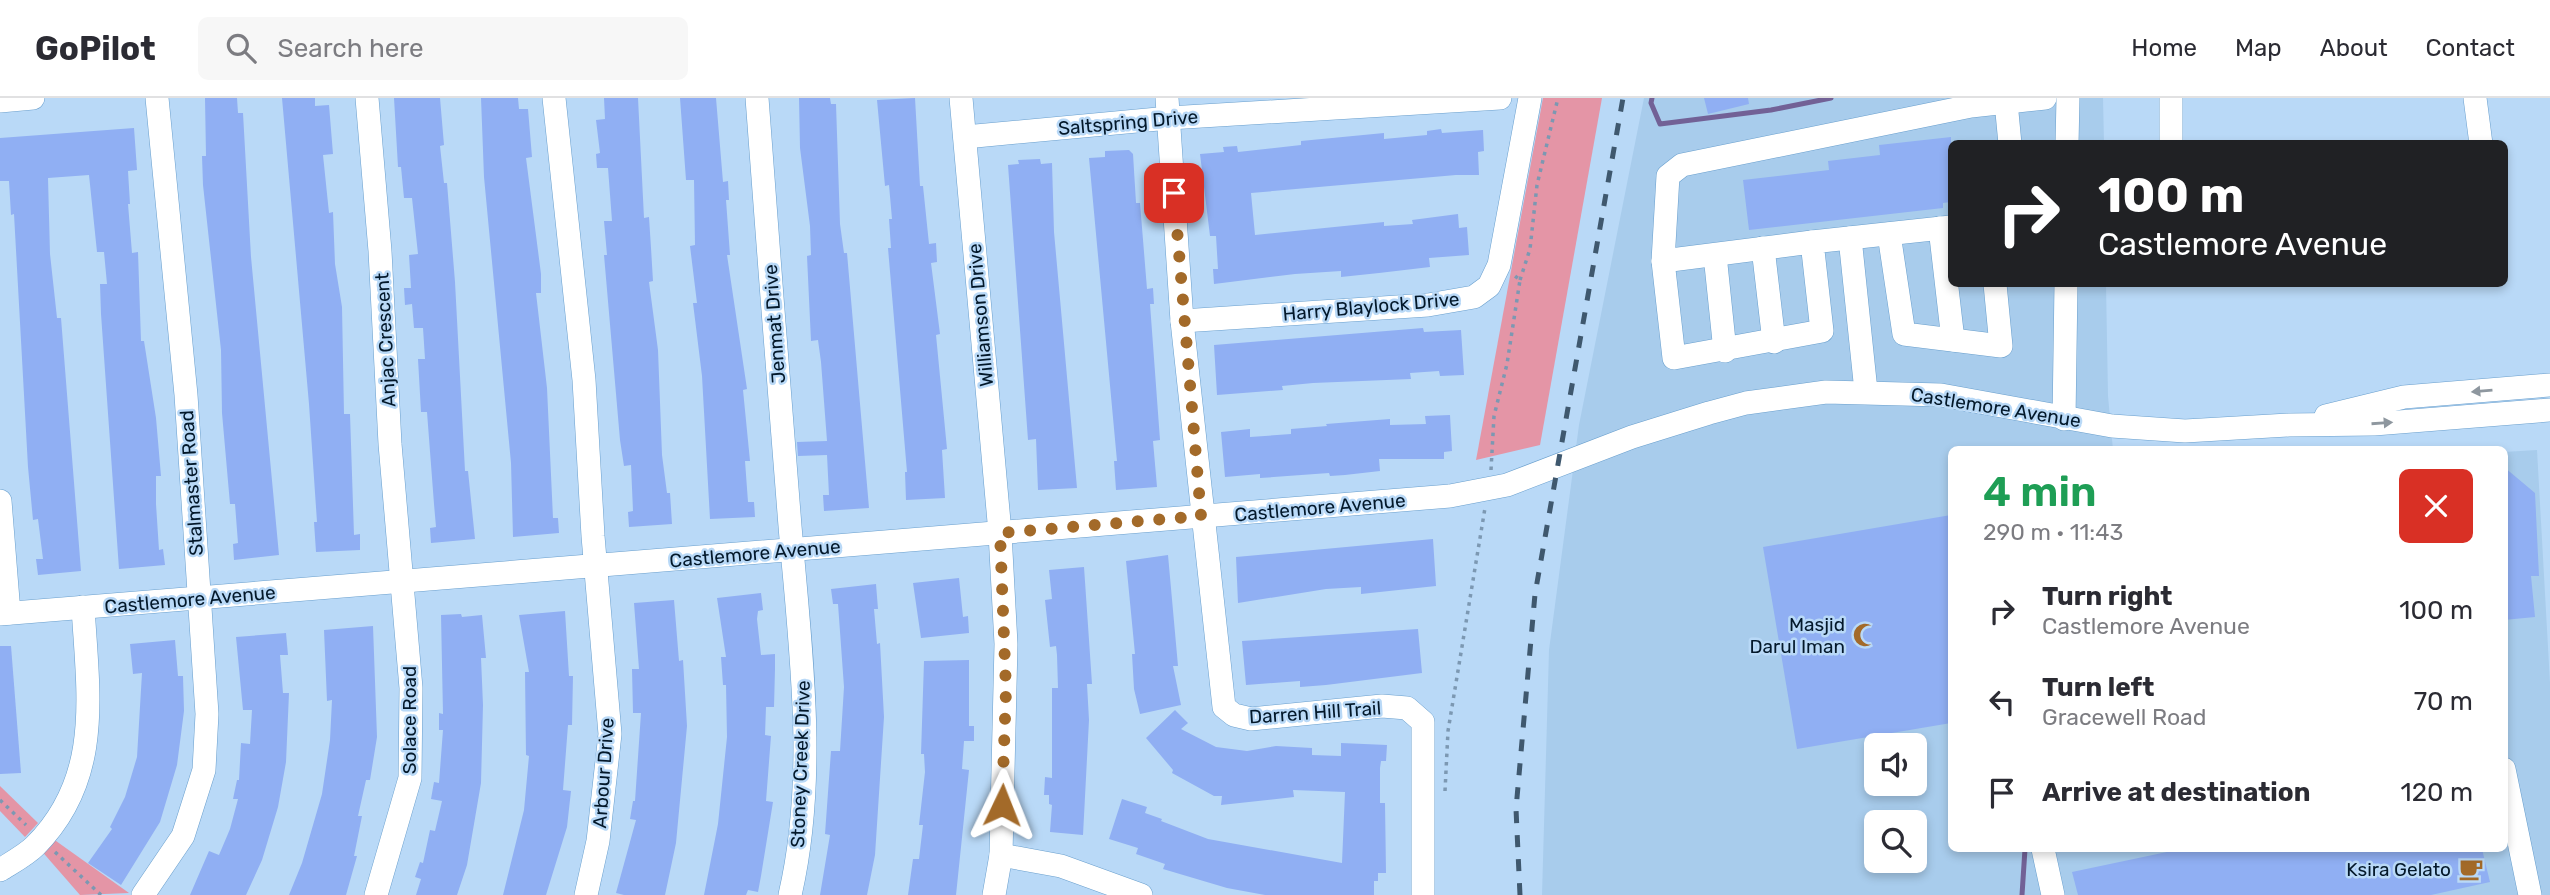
<!DOCTYPE html>
<html lang="en">
<head>
<meta charset="utf-8">
<style>
	:root { --surface:#fff; --page:#f7f7f7; --text:#2b2b33; --muted:#7c7c81; --line:#e1e1e2 }
	body { margin:0; font-family:Rubik,sans-serif; background:var(--page); color:var(--text); height:100vh; display:flex; flex-direction:column; font-size:26px; white-space:nowrap }
	* { box-sizing:border-box; margin:0 }
	p { font-size:23px; color:var(--muted) }
	.icon { flex:none; width:38px; height:38px; fill:none; stroke:currentColor; stroke-width:2; stroke-linecap:round; stroke-linejoin:round }
	.map { position:relative; flex:1; overflow:hidden }
	.panel { position:absolute; left:1948px; top:348px; width:560px; height:406px; display:flex; flex-direction:column; background:var(--surface); border-radius:10px; box-shadow:0 4px 10px #0003 }
	.panel>* { flex:none }
	.hud { position:absolute; left:1948px; top:42px; width:560px; height:147px; border-radius:10px; box-shadow:0 4px 10px #0003; background:#202124; color:#fff; overflow:hidden }
	.fabs { position:absolute; left:1864px; top:635px; display:grid; gap:14px }
	.fabs a { display:grid; place-items:center; width:63px; height:63px; border-radius:10px; background:var(--surface); box-shadow:0 4px 10px #0003; font-size:35px }
	.pin { position:absolute; display:grid; place-items:center; width:60px; height:60px; color:#fff; margin:-30px; border-radius:14px; box-shadow:0 4px 10px #0006 }
	.me { position:absolute; width:77px; margin:-38px; rotate:2deg; stroke-linejoin:round; filter:drop-shadow(0 0 5px #0008) }
	.turn { display:flex; align-items:center; gap:24px; height:147px; padding:0 35px; font-size:32px }
	.turn .icon { width:91px; height:91px; stroke-width:2.5 }
	.turn b { display:block; font-size:49px; line-height:60px }
	.round { display:grid; place-items:center; flex:none; width:74px; height:74px; border-radius:10px; background:var(--page) }
	.summary { display:flex; align-items:center; justify-content:space-between; height:119px; padding:0 35px }
	h1 { font-size:42px; font-weight:600; line-height:52px; color:#1e9e55 }
	ul { padding:0; list-style:none }
	li { display:flex; align-items:center; gap:21px; height:91px; padding:0 35px }
	li div { flex:1 }
	li b { display:block; font-size:26px }
	li em { font-style:normal }
	header { display:flex; align-items:center; gap:42px; box-sizing:border-box; height:98px; padding:0 35px; background:var(--surface); border-bottom:2px solid var(--line) }
	header strong { font-size:33px }
	nav { display:flex; gap:38px; margin-inline-start:auto; font-size:24px }
	.search { width:490px; height:63px; background:var(--page); display:flex; align-items:center; gap:18px; box-sizing:border-box; padding:0 24px; border-radius:10px; color:var(--muted); font-size:26px }
	.map>svg:first-child { display:block }
	.built { fill:#a8ccec; fill-rule:evenodd }
	.green { fill:#e495a6 }
	.lines { fill:none; stroke-linecap:round; stroke-linejoin:round }
	.stream { stroke:#726196; stroke-width:5 }
	.building { fill:#90aff3 }
	.minor-casing { stroke:#699fcd; stroke-width:24 }
	.path { stroke:#7c98b2; stroke-width:3.5; stroke-dasharray:3.5 5; stroke-linecap:butt }
	.minor { stroke:#fff; stroke-width:23 }
	.rail { stroke:#3f586e; stroke-width:5; stroke-dasharray:12 12; stroke-linecap:butt }
	.oneway { fill:#8e979f }
	.route { stroke:#a36a29; stroke-width:12; stroke-dasharray:0 21.6 }
	.labels { text-anchor:middle; stroke-width:5; stroke-linejoin:round; paint-order:stroke }
	.street-label { font-size:19px; fill:#03182a; stroke:#b9d9f7 }
	.poi-label { font-size:19px; fill:#03182a; stroke:#b9d9f7; text-anchor:end }
</style>
</head>
<body>
<header>
<strong>GoPilot</strong>
<div class="search"><svg class="icon" aria-label="search" viewBox="0 0 24 24"><circle cx="10" cy="10" r="6"/><path d="M15 15l6 6"/></svg>Search here</div>
<nav><a>Home</a><a>Map</a><a>About</a><a>Contact</a></nav>
</header>
<div class="map">
<svg width="2550" height="797" viewBox="0 0 2550 797">
	<rect width="100%" height="100%" fill="#b9d9f7"/>
	<path class="built" d="M1644,0H2103L2104,45L1951,46V186H2106L2108,298L2113,352H1951V751H2504V354L2537,352L2550,585V797H1542L1549,552L1579,327ZM1876,648H1914V686H1876ZM1876,724H1914V763H1876Z"/>
	<g class="green">
		<path d="M1543,0H1602L1540,347L1476,362Z"/>
		<path d="M0,688L38,725L25,739L0,713Z"/>
		<path d="M49,738L129,795L80,797L39,750Z"/>
	</g>
	<g class="lines">
		<g class="stream">
			<path d="M1652,0L1651,5L1660,26L1771,12L1831,0"/>
			<path d="M2022,797L2025,751"/>
		</g>
	</g>
	<g class="building">
		<path d="M205,0H237L238,15H243L251,159L279,457L234,462L233,446L238,445L235,406H230L222,315L221,252L203,87L202,58H206Z"/>
		<path d="M282,0H315V8L329,7L333,56L323,57L329,115L333,114L335,166L342,209L344,316H350L354,437L360,436V452L316,454L314,424H317L309,306Z"/>
		<path d="M394,0H440L444,47L440,48L444,85H447L455,184L465,373H468L475,441L431,445L430,430L436,429L434,406L427,314H421L418,261H425L423,230H414L412,206L405,207L404,190H411L409,157L418,156L412,100H404L401,69H398Z"/>
		<path d="M481,0H518L519,11H528L532,59L526,60L541,176V195H536L547,290L553,420H558L559,435L513,439L511,365L484,79Z"/>
		<path d="M604,0H638L644,120L649,119L651,150L653,183L649,184L658,252L662,357L667,395H670L672,426L629,429L628,414L633,413L631,367L624,368L620,342L604,157H607L604,123H612L608,70H597L596,56L600,55L596,22L605,21Z"/>
		<path d="M680,0H716L723,84L728,83L729,102H726L730,157H727L747,291L743,292L750,363H745L748,404H754L755,419L710,421L702,278L693,205H697L690,148L695,147L694,82H686Z"/>
		<path d="M799,0H830L831,6H836L840,126L844,155H847L869,410L824,413L823,397H829L827,357L798,358L797,344L827,343L821,264L818,242L811,243L810,222L807,158L811,157L810,128L800,50Z"/>
		<path d="M915,0L920,88H923L929,146L936,145L937,164L931,165L940,236L936,237L947,351L942,352L945,400L906,402L905,374H907L888,150H891L889,121H892L889,87L885,88L877,2Z"/>
		<path d="M1704,0H1748L1749,6L1708,16Z"/>
		<path d="M134,30L137,72L128,73L130,106H128L132,155L138,154L141,243H144L156,320L161,378H156V406L159,452L163,451L165,467L119,471L101,216L100,186H107L104,154H97L89,77L48,80L50,156L57,220H61L81,473L38,477L36,461H43L38,421L33,422L28,369L14,116L11,117L9,83H0V40Z"/>
		<path d="M1441,31L1442,35L1483,32L1484,53L1478,54L1479,77H1456L1251,95L1255,137L1384,124V128L1413,126L1412,122L1458,116L1459,130L1467,129L1469,157L1429,160L1430,169L1379,175L1341,179V173L1295,176L1214,186L1213,171H1218L1216,138H1210L1200,56L1224,54L1223,49L1237,48L1238,54L1301,47V43L1384,35V41L1427,37V33Z"/>
		<path d="M1951,39V104L1943,105V110L1749,132L1743,82L1829,72L1828,63L1880,57L1879,47Z"/>
		<path d="M1129,52L1133,56L1136,105H1140L1147,191L1153,190L1154,206H1150L1160,342L1153,343L1157,389L1116,392L1114,363H1117L1089,60L1105,59V53Z"/>
		<path d="M1040,61L1041,66L1052,65L1054,134L1077,390L1038,392L1036,341L1028,342L1008,67L1019,66L1018,62Z"/>
		<path d="M1423,230L1424,234L1461,232L1464,277L1440,278L1439,273L1410,275L1411,281L1313,285L1282,288L1283,292L1217,297L1214,247Z"/>
		<path d="M1450,317L1452,353L1444,354V361H1379L1380,373L1345,377L1330,378L1329,375L1260,380V376L1225,379L1221,334L1250,331V339L1291,336V331L1327,328L1326,326L1390,321V327L1426,326L1425,318Z"/>
		<path d="M2504,369L2535,395L2539,478H2531L2535,519L2504,522Z"/>
		<path d="M1951,417V625L1797,651L1763,449Z"/>
		<path d="M1433,441L1436,488L1361,496V489L1326,491L1238,505L1236,459Z"/>
		<path d="M1168,457L1178,568H1173L1181,607L1140,616L1134,591L1132,556H1135L1126,463Z"/>
		<path d="M1084,469L1092,586H1087L1089,622L1083,737L1050,734L1052,707L1049,706V697H1044L1045,679L1052,680V590H1058L1057,557L1056,548L1050,549L1045,502L1052,501L1049,472Z"/>
		<path d="M959,480L963,519L968,518L969,535L921,540L913,485Z"/>
		<path d="M876,486L878,511H874L877,546L880,545L884,619L875,757L867,797H820L830,737L825,736L831,653H840L844,589L838,506H833L831,491Z"/>
		<path d="M761,495L763,512L758,513L757,521L761,557L775,556V571L774,609H766L765,637L771,638L766,703L773,704L761,778L758,794L748,792L746,797H704L718,726L727,639L726,587H723L721,559H726L717,500Z"/>
		<path d="M674,502L679,563L683,562L687,628L676,745L665,797H624L616,795L636,722L630,721L633,703H635L641,615H633L632,571H639L634,505Z"/>
		<path d="M565,513L569,578H573L572,627H568L563,692L571,693L567,729L546,797H503L524,712L529,658L526,657L525,574H529L519,517Z"/>
		<path d="M461,516L462,519L482,517L486,560H481L483,607L481,685L467,767L457,797H416L421,781L415,779L420,764L423,765L430,732L435,733L442,703L431,701L434,684L439,685L443,632H439V615L443,616L441,517Z"/>
		<path d="M373,528L377,639L370,682H366L358,718H362L354,758H357L346,797H289L302,765L322,696L330,642L332,602L327,603L324,532Z"/>
		<path d="M1418,531L1422,575L1326,587L1300,589V583L1246,587L1242,543Z"/>
		<path d="M286,535L288,557H280L283,595H289L286,664L278,709L262,762L246,797H190L209,753L219,757L230,731L238,701H233L237,682H239L241,645L250,646L252,612H243L236,539Z"/>
		<path d="M175,542L178,578H183L184,613L177,667L160,724L121,787L88,765L112,731L110,729L125,699L137,659L142,575L133,576L130,546Z"/>
		<path d="M0,548H11L21,675L0,676Z"/>
		<path d="M969,562V628H974V643H964L962,671L969,672L956,797H908L913,761H919L923,727H919L925,674L924,656H921L924,563Z"/>
		<path d="M1175,612L1188,625L1181,631L1216,649L1247,653L1276,648L1312,650V657L1341,658V645L1387,647L1386,663H1381L1380,670V705H1385L1386,775H1378V783H1374V797H1265L1227,790L1163,771L1165,766L1136,756L1138,750L1109,741L1122,701L1147,709L1145,715L1162,721L1161,723L1208,741L1342,765L1345,694L1293,692L1294,699L1221,707L1222,698H1214L1172,675L1173,672L1146,640Z"/>
		<path d="M2181,751H2482L2490,784L2431,797H2078L2072,774Z"/>
	</g>
	<g class="lines">
		<g class="minor-casing">
			<g id="minor">
				<path d="M367,0L380,153L390,346L411,590L410,680L376,797"/>
				<path d="M554,0L584,282L593,438L610,636L598,743L586,797"/>
				<path d="M757,0C768,143 778,285 790,428C800,549 818,676 790,797"/>
				<path d="M961,0L1000,435L1006,546L1001,757L994,797"/>
				<path d="M1167,0L1182,223L1224,609L1234,617L1251,621L1382,608L1407,610L1423,624V797"/>
				<path d="M2475,0L2481,46"/>
				<path d="M0,3L33,0"/>
				<path d="M2006,4L2010,46"/>
				<path d="M965,39L1169,20L1500,0"/>
				<path d="M2067,46L2068,0"/>
				<path d="M2171,46V0"/>
				<path d="M1951,129L1812,144L1822,233L1674,260L1663,163L1668,78L1682,67L1971,8L2045,0"/>
				<path d="M1940,130L1953,242"/>
				<path d="M1889,136L1904,236L2001,248L1995,186"/>
				<path d="M1850,140L1866,293"/>
				<path d="M1763,150L1774,244"/>
				<path d="M1715,157L1725,253"/>
				<path d="M1663,163L1812,144"/>
				<path d="M1182,223L1428,207L1474,199L1489,188L1499,167L1530,0"/>
				<path d="M2326,318L2404,299L2550,287"/>
				<path d="M2064,321L2066,186"/>
				<path d="M0,403L9,515"/>
				<path d="M0,516L1450,398L1507,387L1632,339L1709,315L1746,305L1826,294L1941,297L2112,328L2185,333L2289,327L2374,326L2550,312"/>
				<path d="M2504,671L2530,797"/>
				<path d="M2043,751L2053,797"/>
				<path d="M1001,757L1061,768L1141,797"/>
				<path d="M0,772C11,765 26,757 35,748C103,680 88,596 83,509"/>
				<path d="M143,797L183,738L204,672L207,616L186,297L157,0"/>
			</g>
		</g>
		<g class="path">
			<path d="M1520,182L1530,151L1537,87L1558,0"/>
			<path d="M1491,372L1494,318L1507,266L1520,182L1515,178"/>
			<path d="M1445,693L1448,633L1485,410"/>
			<path d="M0,702L26,727"/>
			<path d="M55,754L101,797"/>
		</g>
		<use href="#minor" class="minor"/>
		<path class="rail" d="M1520,797L1516,711L1535,496L1623,0"/>
	</g>
	<defs><path id="oneway-solid" d="M-6-.8H1V-3.2L6.5 0L1 3.2V.8H-6Z" transform="scale(1.75)"/></defs>
	<g class="oneway">
		<use href="#oneway-solid" transform="translate(2482 293) rotate(175)"/>
		<use href="#oneway-solid" transform="translate(2382 325) rotate(-4)"/>
	</g>
	<g class="lines">
		<path class="route" d="M1002,707L1006,592L1000,435L1201,418L1174,95"/>
	</g>
	<defs>
		<g id="mosque-bare" transform="scale(1.89)"><path d="M3.5-4.9A6 6 0 1 0 3.5 4.9A5 5 0 1 1 3.5-4.9Z" fill="#a36a29" stroke="#b9d9f7" stroke-width="2.5" paint-order="stroke"/></g>
		<g id="cafe-bare" transform="scale(1.89)"><path d="M-5.5-4.5H6V0H3Q3 3.5 0 3.5H-2.5Q-5.5 3.5-5.5 0ZM3-3.2v2h1.7v-2ZM-6 4.5H4V6H-6Z" fill="#a36a29" stroke="#b9d9f7" stroke-width="2.5" paint-order="stroke"/></g>
	</defs>
	<g fill-rule="evenodd">
		<use href="#mosque-bare" x="1865" y="537"/>
		<use href="#cafe-bare" x="2471" y="771"/>
	</g>
	<g class="labels">
		<g class="street-label">
			<text transform="translate(1128 24) rotate(-5)" y="7">Saltspring Drive</text>
			<text transform="translate(1371 208) rotate(-5)" y="7">Harry Blaylock Drive</text>
			<text transform="translate(980 217) rotate(-95)" y="7">Williamson Drive</text>
			<text transform="translate(774 226) rotate(-94)" y="7">Jenmat Drive</text>
			<text transform="translate(385 242) rotate(-93)" y="7">Anjac Crescent</text>
			<text transform="translate(1996 309) rotate(9)" y="7">Castlemore Avenue</text>
			<text transform="translate(191 385) rotate(-94)" y="7">Stalmaster Road</text>
			<text transform="translate(1320 409) rotate(-5)" y="7">Castlemore Avenue</text>
			<text transform="translate(755 455) rotate(-5)" y="7">Castlemore Avenue</text>
			<text transform="translate(190 501) rotate(-5)" y="7">Castlemore Avenue</text>
			<text transform="translate(1315 614) rotate(-4)" y="7">Darren Hill Trail</text>
			<text transform="translate(409 622) rotate(-90)" y="7">Solace Road</text>
			<text transform="translate(800 666) rotate(-88)" y="7">Stoney Creek Drive</text>
			<text transform="translate(603 675) rotate(-86)" y="7">Arbour Drive</text>
		</g>
		<g class="poi-label">
			<text x="1845" y="533">Masjid<tspan x="1845" dy="22">Darul Iman</tspan></text>
			<text x="2451" y="778">Ksira Gelato</text>
		</g>
	</g>
</svg>
<div class="fabs">
<a><svg class="icon" aria-label="sound" viewBox="0 0 24 24"><path d="M4 9h4l5-4v14l-5-4H4zM17 9q2 3 0 6"/></svg></a>
<a><svg class="icon" aria-label="search" viewBox="0 0 24 24"><circle cx="10" cy="10" r="6"/><path d="M15 15l6 6"/></svg></a>
</div>
<div class="pin" style="left:1174px;top:95px;background:#d93025"><svg class="icon" aria-label="arrive" viewBox="0 0 24 24"><path d="M6 21V4h12l-3 4 3 4H6"/></svg></div>
<svg class="me" style="left:1002px;top:707px" viewBox="-20 -20 40 40"><path d="M0-17L14 15 0 8-14 15z" fill="#a36a29" stroke="#fff" stroke-width="4"/></svg>
<div class="hud">
<div class="turn"><svg class="icon" aria-label="right" viewBox="0 0 24 24"><path d="M7 20v-9h11M14 6l5 5-5 5"/></svg><div><b>100 m</b>Castlemore Avenue</div></div>
</div>
<section class="panel">
<div class="summary"><div><h1>4 min</h1><p>290 m · 11:43</p></div><a class="round" style="background:#d93025;color:#fff"><svg class="icon" aria-label="close" viewBox="0 0 24 24"><path d="M6 6l12 12M18 6L6 18"/></svg></a></div>
<ul>
<li><svg class="icon" aria-label="right" viewBox="0 0 24 24"><path d="M7 20v-9h11M14 6l5 5-5 5"/></svg><div><b>Turn right</b><p>Castlemore Avenue</p></div><em>100 m</em></li>
<li><svg class="icon" aria-label="left" viewBox="0 0 24 24"><path d="M17 20v-9H6M10 6l-5 5 5 5"/></svg><div><b>Turn left</b><p>Gracewell Road</p></div><em>70 m</em></li>
<li><svg class="icon" aria-label="arrive" viewBox="0 0 24 24"><path d="M6 21V4h12l-3 4 3 4H6"/></svg><div><b>Arrive at destination</b></div><em>120 m</em></li>
</ul>
</section>
</div>
</body>
</html>
